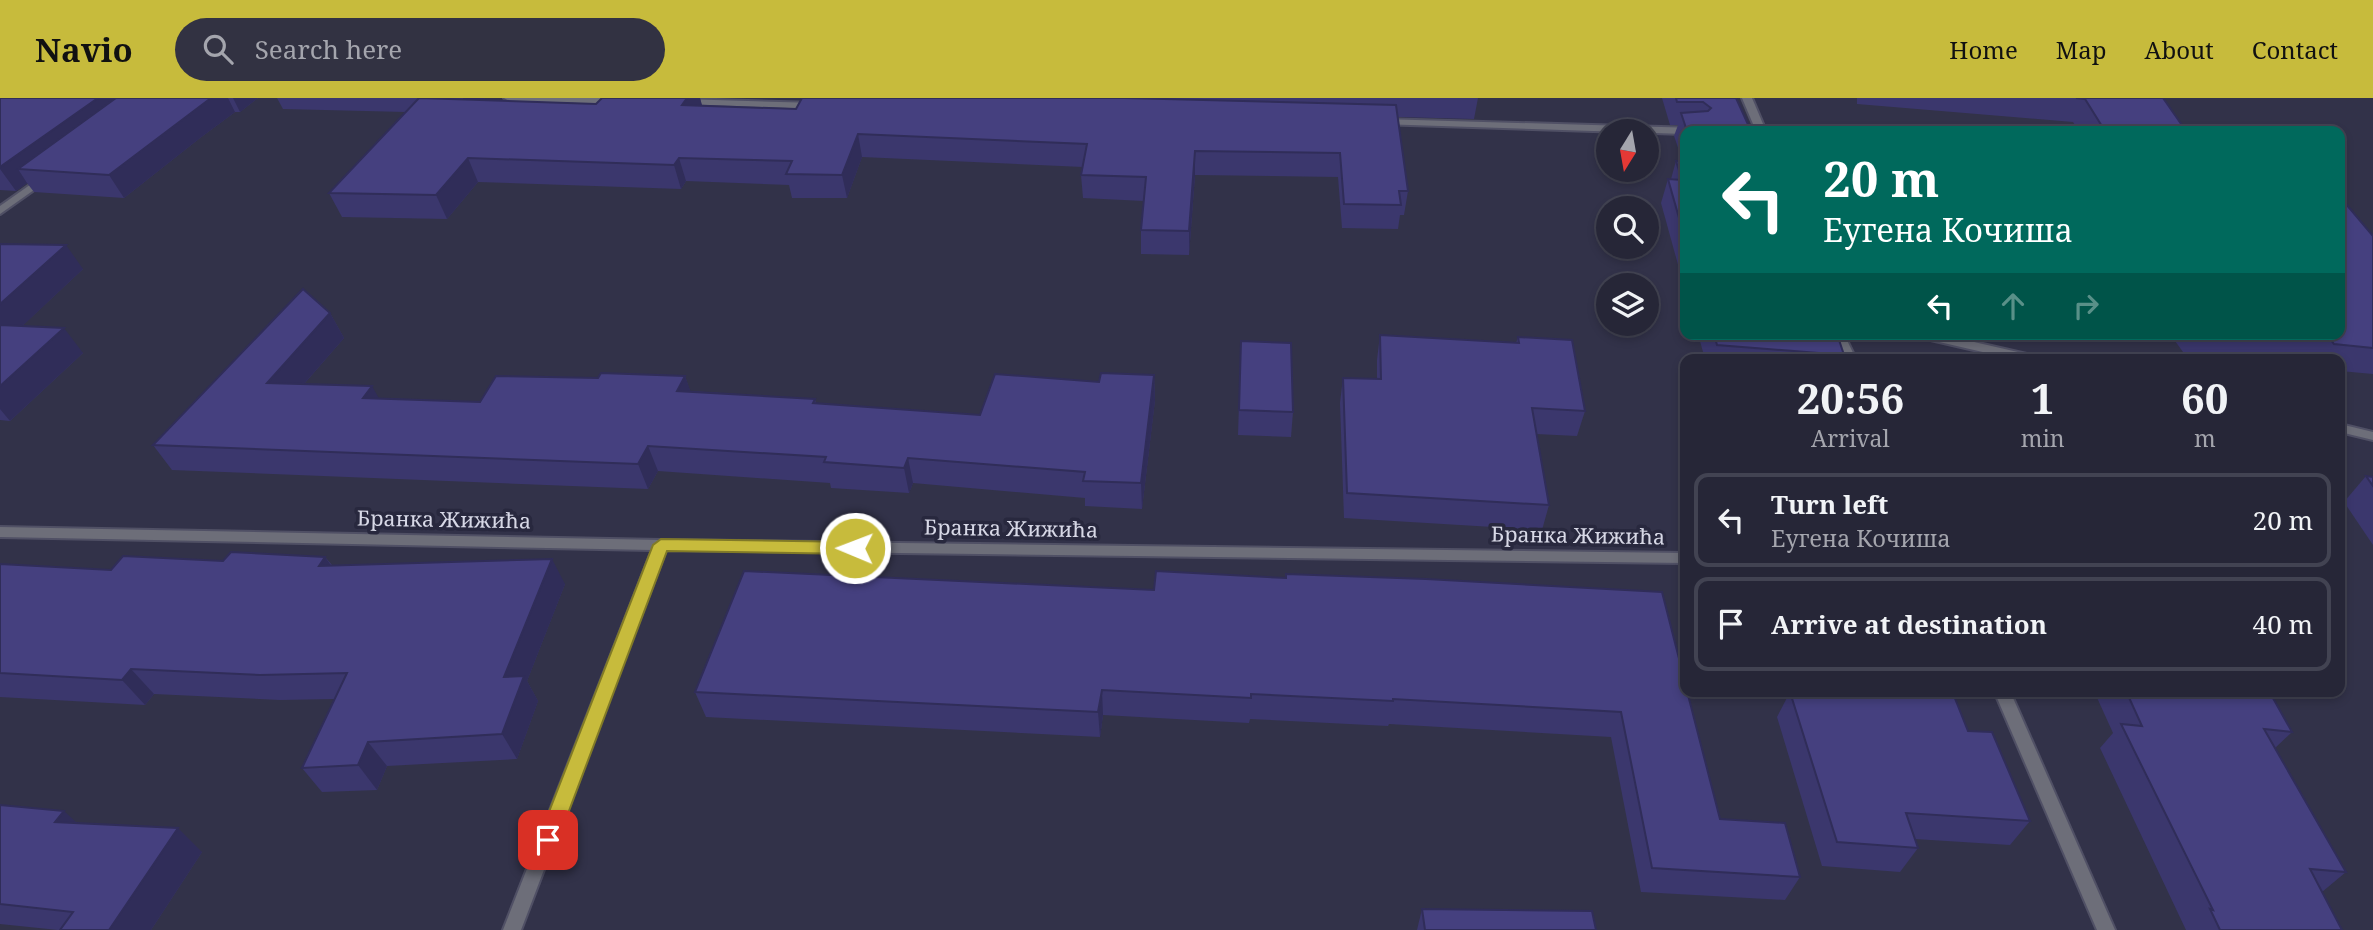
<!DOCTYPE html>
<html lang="en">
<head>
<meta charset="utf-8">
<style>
	:root { --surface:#262637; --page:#323242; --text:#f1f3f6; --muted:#a4a5ad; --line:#424352; --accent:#c7bb3c }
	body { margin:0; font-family:"Noto Serif",serif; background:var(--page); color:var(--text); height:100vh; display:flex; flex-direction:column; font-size:26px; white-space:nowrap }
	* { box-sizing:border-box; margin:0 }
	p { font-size:23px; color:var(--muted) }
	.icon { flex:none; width:38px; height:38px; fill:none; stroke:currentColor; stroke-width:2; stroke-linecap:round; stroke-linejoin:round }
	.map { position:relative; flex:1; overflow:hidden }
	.panel { position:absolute; left:1680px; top:256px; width:665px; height:343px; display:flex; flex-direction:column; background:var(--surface); border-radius:14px; box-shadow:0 4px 10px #0003,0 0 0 2px var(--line) }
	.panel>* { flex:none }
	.banner { position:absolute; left:1680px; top:28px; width:665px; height:214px; border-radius:14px; box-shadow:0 4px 10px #0003,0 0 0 2px var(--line); background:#00695c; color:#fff; overflow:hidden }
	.needle { width:46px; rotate:191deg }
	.buttons { position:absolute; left:1596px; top:21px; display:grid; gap:14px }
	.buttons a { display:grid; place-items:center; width:63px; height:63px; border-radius:50%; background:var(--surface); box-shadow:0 4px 10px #0003,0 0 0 2px var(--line); font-size:35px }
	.pin { position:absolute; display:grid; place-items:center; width:60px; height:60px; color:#fff; margin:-30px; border-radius:14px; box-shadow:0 4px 10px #0006 }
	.me { position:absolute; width:77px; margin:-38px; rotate:271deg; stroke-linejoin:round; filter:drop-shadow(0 0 5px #0008) }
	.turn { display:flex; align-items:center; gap:24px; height:147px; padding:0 28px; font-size:32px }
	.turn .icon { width:91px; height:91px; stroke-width:2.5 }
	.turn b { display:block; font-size:49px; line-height:60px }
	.lanes { display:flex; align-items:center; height:66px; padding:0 28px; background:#0003; justify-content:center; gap:35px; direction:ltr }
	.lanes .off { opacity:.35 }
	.eta { display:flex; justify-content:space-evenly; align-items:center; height:119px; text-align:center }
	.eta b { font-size:42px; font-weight:700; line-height:49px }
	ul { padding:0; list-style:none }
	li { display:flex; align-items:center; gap:21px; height:94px; margin:0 14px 10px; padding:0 14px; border:4px solid var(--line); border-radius:14px }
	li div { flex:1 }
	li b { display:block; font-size:26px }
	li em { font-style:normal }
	header { display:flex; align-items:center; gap:42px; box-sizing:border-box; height:98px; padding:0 35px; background:var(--accent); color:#111 }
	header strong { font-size:33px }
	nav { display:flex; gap:38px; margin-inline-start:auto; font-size:24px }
	.search { width:490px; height:63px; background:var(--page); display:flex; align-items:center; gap:18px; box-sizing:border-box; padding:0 24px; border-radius:38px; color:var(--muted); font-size:26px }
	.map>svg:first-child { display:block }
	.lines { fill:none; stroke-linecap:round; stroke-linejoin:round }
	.street-casing { stroke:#505065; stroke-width:4 }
	.street { fill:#6d6e79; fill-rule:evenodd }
	.wall { fill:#3b376d }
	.shaded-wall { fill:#302d59 }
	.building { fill:#45407f; stroke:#302d59; stroke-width:2 }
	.route { fill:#c7bb3c; stroke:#817a27; stroke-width:2 }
	.labels { text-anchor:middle; stroke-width:7; stroke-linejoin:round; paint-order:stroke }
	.street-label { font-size:21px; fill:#d7d8e6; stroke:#28283e }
</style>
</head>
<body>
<header>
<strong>Navio</strong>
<div class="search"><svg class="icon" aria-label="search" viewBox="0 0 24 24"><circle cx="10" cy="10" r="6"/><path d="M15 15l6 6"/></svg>Search here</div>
<nav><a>Home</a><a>Map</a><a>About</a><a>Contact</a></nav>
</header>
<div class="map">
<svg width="2373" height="832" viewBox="0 0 2373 832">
	<rect width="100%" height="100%" fill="#323249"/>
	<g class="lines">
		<g class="street-casing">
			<g id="street">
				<path d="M504,0H612L621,3L616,6L509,3Z"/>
				<path d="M1742,0H1752L1766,33H1756Z"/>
				<path d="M682,1L816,5L821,8L816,11L679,6V2Z"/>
				<path d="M1382,21L1696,30L1701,33H1685V36L1379,26V22Z"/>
				<path d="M44,77L48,78V82L0,116V108Z"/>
				<path d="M1832,236H1844L1856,261H1844Z"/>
				<path d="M1916,236H1939L2031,257L2037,261H2013L1922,240Z"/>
				<path d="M2340,326L2373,334V342L2340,334Z"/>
				<path d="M0,429L661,442L1685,455V465L666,452L521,832H503L652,452L0,439Z"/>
				<path d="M1994,593H2010L2115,832H2097Z"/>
			</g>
		</g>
		<use href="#street" class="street"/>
	</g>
	<g class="wall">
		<path d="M0,0H258L240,14H235L200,40L124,100L34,94L27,85L16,93L0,92Z"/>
		<path d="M277,0H485L482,2L596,6L700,0L702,8L796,11L802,0H1478L1474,21L1398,19L1408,93L1404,117H1400L1398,131L1342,130L1338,79L1195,77L1189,157L1141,156V132L1144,103L1083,100L1081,77L1083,69L862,59L847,100H792L789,87L686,83L681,91L478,84L447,121L342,119L329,95L406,14L283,11Z"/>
		<path d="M1662,0H1736L1751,33H1685V192L1661,105L1668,81H1671L1676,63L1683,64L1674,38L1678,27H1670Z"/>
		<path d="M1857,0H2163L2186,33H2079L2073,24L1857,6Z"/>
		<path d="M2373,138V276L2340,273V261H2286L2183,254L2170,236H2340Z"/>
		<path d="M0,146L83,171L22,228L83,255L10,323L0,322Z"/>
		<path d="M330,215L344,240L304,286L379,300L480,304L598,280L685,278L690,293L815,301L816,306L980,317L1099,284L1154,277L1155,302L1142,411L1085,408V400L913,385L909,395L831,390L830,385L658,373L648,391L172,372L153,347Z"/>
		<path d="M1698,236H1837L1844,257L1843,261H1705Z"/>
		<path d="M1380,237L1516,245L1518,239L1585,313L1577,338L1536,336L1549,407L1542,432L1344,420L1340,305L1343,280L1377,281V262Z"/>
		<path d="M1241,243L1293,314L1291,339L1238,337Z"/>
		<path d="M2366,378L2373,379V447L2344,404Z"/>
		<path d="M325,459L332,467L565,486L527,583L538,603L517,661L387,668L377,692L322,694L302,670L335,601L280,602L154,596L145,607L0,599V466L111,472L223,463Z"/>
		<path d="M1286,480L1662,494L1720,721L1800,779L1785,802L1641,794L1611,639L1389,626L1388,628L1250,621L1249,625L1103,617L1100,639L706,619L695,594L1154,492Z"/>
		<path d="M1811,593H1952L1968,633L2030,723L2010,747L1915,741L1918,750L1900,774L1822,768L1777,619L1790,594L1812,595Z"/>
		<path d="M2094,593H2269L2292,634L2275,650L2346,774L2322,794L2342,832H2186L2100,650L2113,635Z"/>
		<path d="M0,707L77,725L202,754L151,832H58L0,826Z"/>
		<path d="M1422,811L1596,832H1417Z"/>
	</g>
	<g class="shaded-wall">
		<path d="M98,0H142L18,71L27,85L16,93L0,71V69Z"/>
		<path d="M211,0H228L235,14L200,40L124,100L109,77Z"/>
		<path d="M233,0H258L240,14Z"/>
		<path d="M463,0H485L470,16Z"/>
		<path d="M687,0H700L703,11L682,7Z"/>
		<path d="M858,36L862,59L847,100L842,77Z"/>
		<path d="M1195,53V77L1189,157V133Z"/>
		<path d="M468,60L478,84L447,121L436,97Z"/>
		<path d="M679,60L686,83L681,91L674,67Z"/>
		<path d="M66,147L83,171L0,249V206Z"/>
		<path d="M330,215L344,240L283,310L267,285Z"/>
		<path d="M64,230L83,255L10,323L0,311V288Z"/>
		<path d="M1154,277L1155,302L1142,411L1141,385Z"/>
		<path d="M685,278L694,303L677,293Z"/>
		<path d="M372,288L386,313L363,300Z"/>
		<path d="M648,348L658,373L648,391L638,366Z"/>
		<path d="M908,360L913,385L909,395L904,370Z"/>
		<path d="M325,459L343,484L319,468Z"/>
		<path d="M552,461L565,486L527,583L538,603L517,661L502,636L504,579Z"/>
		<path d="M131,571L154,596L145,607L122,582Z"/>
		<path d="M1102,592L1103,617L1100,639L1098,614Z"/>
		<path d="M368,644L387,668L377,692L358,667Z"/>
		<path d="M64,713L90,737L55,724Z"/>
		<path d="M178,730L202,754L151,832H109Z"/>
	</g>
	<g class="building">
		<path d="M0,0H98L0,69Z"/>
		<path d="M116,0H211L109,77L18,71Z"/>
		<path d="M419,0L596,6L602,0H687L682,7L796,11L802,0H1125L1396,7L1408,93H1399L1401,107L1344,106L1340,55L1195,53L1189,133L1141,132L1146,79L1081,77L1087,46L858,36L842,77L786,76L792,63L679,60L674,67L468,60L436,97L329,95Z"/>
		<path d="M1676,0H1736L1751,33H1687L1681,15L1708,13L1711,10L1703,4H1677Z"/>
		<path d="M2076,0H2163L2186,33H2105L2085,1Z"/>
		<path d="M1676,63L1685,64V141L1668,81L1682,82Z"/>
		<path d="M2340,105L2346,106L2373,138V250L2334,246L2327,237L2312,236H2340Z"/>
		<path d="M0,146L66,147L0,206Z"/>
		<path d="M303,191L330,215L267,285L372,288L363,300L480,304L496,278L598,280L601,275L685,278L677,293L815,301L813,305L980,317L995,276L1099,284L1101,275L1154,277L1141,385L1083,383L1085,374L908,360L904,370L824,364L826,359L648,348L638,366L153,347Z"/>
		<path d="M0,227L64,230L0,288Z"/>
		<path d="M1714,236H1837L1844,257L1717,247Z"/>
		<path d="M1380,237L1519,245L1518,239L1572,242L1585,313L1532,310L1549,407L1347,395L1343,280L1381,281Z"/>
		<path d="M1241,243L1291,245L1293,314L1239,312Z"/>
		<path d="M2366,378L2373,379V388Z"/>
		<path d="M231,454L325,459L319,468L552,461L504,579L524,578L502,636L368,644L358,667L302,670L347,575L260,577L131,571L122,582L0,575V466L111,472L123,458L223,463Z"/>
		<path d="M744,473L1154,492L1156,473L1286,480V476L1426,481L1662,494L1685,584V593H1687L1720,721L1785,725L1800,779L1652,770L1621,614L1393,601V603L1251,596V600L1102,592L1098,614L695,594Z"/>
		<path d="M1833,593H1952L1968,633L1992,634L2030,723L1906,715L1918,750L1837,744L1790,594L1834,596Z"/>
		<path d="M2126,593H2269L2292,634L2264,631L2346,774L2310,771L2342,832H2220L2210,811L2213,812L2121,626L2142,628Z"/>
		<path d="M0,707L64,713L55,724L178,730L109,832H60L73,814L0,806Z"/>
		<path d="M1422,811L1592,813L1596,832H1425Z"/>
	</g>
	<path class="route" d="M661,441L855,444L863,450L855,456L667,453L558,742L555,748L548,751L541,748L538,742L653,447Z"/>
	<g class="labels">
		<g class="street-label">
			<text transform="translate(444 422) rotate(1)" y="7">Бранка Жижића</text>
			<text transform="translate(1011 431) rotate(1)" y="7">Бранка Жижића</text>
			<text transform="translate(1578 438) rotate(1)" y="7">Бранка Жижића</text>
		</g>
	</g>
</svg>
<div class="buttons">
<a><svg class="needle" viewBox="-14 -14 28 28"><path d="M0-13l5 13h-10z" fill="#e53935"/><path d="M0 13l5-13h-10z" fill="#a4a5ad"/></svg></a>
<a><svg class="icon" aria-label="search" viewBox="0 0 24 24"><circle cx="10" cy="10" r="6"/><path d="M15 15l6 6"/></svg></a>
<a><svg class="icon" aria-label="layers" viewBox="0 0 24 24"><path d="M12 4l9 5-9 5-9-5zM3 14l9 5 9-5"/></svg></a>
</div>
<div class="pin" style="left:548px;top:742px;background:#d93025"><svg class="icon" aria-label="arrive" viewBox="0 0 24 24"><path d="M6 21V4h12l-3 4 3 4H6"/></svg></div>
<svg class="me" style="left:855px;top:450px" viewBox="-20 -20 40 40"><circle r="17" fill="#c7bb3c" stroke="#fff" stroke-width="3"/><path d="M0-11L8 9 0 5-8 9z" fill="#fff"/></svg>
<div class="banner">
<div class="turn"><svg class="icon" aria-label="left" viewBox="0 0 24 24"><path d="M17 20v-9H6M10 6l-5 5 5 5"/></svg><div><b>20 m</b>Еугена Кочиша</div></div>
<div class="lanes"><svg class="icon" aria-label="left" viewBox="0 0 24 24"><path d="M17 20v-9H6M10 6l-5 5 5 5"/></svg><svg class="icon off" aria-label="ahead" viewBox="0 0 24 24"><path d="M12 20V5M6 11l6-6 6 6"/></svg><svg class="icon off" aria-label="right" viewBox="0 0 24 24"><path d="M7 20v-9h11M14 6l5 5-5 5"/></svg></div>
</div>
<section class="panel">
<div class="eta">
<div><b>20:56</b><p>Arrival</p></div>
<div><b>1</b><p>min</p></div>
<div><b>60</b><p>m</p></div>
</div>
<ul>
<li><svg class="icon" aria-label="left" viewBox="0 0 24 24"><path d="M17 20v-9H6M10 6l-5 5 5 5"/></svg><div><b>Turn left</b><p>Еугена Кочиша</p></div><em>20 m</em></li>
<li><svg class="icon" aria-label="arrive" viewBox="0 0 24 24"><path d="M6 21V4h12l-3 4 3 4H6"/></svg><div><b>Arrive at destination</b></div><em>40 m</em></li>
</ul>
</section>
</div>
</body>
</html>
